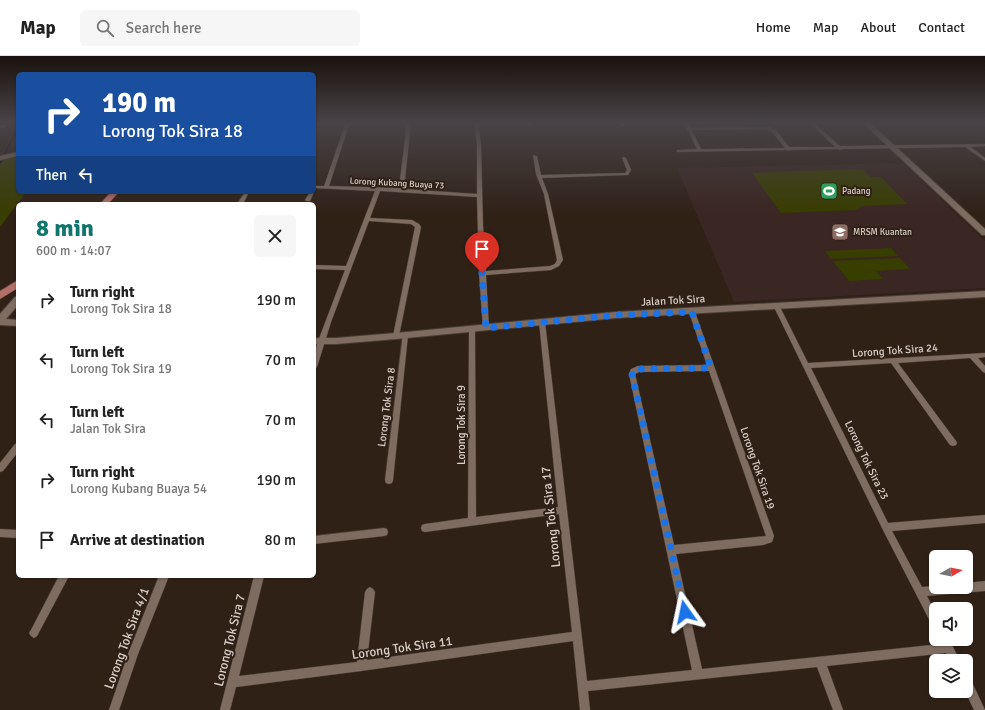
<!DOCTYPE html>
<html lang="en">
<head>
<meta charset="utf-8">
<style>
	:root { --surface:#fff; --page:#f6f6f6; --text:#222; --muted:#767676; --line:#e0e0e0; --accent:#0f766e }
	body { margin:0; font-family:Signika,sans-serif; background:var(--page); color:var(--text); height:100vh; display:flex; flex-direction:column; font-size:15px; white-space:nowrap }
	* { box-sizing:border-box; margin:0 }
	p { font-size:13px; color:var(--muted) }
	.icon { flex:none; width:22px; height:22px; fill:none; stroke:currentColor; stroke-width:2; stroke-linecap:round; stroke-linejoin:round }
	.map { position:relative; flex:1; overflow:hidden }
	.panel { position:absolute; left:16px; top:146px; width:300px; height:376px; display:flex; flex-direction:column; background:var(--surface); border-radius:6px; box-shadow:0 1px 3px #0004 }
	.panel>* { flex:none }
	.banner { position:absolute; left:16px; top:16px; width:300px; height:122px; border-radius:6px; box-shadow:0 1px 3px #0004; background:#1a4fa0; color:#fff; overflow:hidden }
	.needle { width:26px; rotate:81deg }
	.tools { position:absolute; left:929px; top:494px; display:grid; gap:8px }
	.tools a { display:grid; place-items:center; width:44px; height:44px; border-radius:6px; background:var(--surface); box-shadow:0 1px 3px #0004; font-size:20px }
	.pin { position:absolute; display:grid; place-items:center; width:34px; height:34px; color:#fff; margin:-41px -17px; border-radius:50% 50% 50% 0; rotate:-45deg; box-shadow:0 0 4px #0007 }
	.pin .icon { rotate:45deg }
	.me { position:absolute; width:44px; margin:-22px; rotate:348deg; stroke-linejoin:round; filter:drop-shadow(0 0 3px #0008) }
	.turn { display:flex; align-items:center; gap:14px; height:84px; padding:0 20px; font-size:18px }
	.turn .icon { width:52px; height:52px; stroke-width:2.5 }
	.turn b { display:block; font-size:28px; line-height:34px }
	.then { display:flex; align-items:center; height:38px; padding:0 20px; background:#0003; gap:8px; font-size:15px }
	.round { display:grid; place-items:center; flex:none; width:42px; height:42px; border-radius:6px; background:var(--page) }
	.head { display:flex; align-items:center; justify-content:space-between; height:68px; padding:0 20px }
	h1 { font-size:24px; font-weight:700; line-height:30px; color:var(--accent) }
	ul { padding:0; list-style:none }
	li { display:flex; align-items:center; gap:12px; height:60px; padding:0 20px }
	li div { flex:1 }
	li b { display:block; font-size:15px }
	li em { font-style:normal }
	header { display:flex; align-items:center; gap:24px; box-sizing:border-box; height:56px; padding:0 20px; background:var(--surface); border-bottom:1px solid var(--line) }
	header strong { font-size:19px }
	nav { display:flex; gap:22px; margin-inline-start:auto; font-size:14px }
	.search { width:280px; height:36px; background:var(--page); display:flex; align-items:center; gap:10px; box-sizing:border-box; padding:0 14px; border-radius:6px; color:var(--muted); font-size:15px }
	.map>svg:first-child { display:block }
	.education { fill:#3a2622 }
	.green { fill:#383d00 }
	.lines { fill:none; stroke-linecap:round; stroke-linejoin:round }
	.stream { stroke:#021116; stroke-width:1.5 }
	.street-casing { stroke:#493d36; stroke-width:1 }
	.secondary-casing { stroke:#493d36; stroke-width:2 }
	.primary-casing { stroke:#493d36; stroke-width:1 }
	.street { fill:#7e6c60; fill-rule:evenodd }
	.secondary { fill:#7e6c60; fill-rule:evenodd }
	.primary { fill:#b36e67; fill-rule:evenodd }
	.route { stroke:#1a73e8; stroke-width:7; stroke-dasharray:0 12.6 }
	.labels { text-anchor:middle; stroke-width:4; stroke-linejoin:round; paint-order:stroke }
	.far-street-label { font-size:9px; fill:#d9cfc8; stroke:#302117 }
	.far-poi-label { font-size:9px; fill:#d9cfc8; stroke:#302117; text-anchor:start }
	.street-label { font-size:11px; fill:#d9cfc8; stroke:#302117 }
	.near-street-label { font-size:13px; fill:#d9cfc8; stroke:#302117 }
</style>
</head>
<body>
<header>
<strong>Map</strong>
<div class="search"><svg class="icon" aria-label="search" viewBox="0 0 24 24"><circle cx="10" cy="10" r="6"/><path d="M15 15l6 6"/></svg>Search here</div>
<nav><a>Home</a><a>Map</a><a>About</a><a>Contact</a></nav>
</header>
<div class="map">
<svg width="985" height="654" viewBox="0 0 985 654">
	<rect width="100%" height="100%" fill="#302117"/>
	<path class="education" d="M903,107L985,185V232L734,246L677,112Z"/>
	<g class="green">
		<path d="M18,100V136H26L0,171V104Z"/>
		<path d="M853,113L864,114L871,121H881L907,148L862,150L856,154L781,157L752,117Z"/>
		<path d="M891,192L898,200L831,203L825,195Z"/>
		<path d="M900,202L910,213L876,215L883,223L849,225L833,205Z"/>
	</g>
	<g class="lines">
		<g class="stream">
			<path d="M935,66H974"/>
			<path d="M970,67L985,73"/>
			<path d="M4,100L18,70"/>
			<path d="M0,107L3,103"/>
		</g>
		<g class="street-casing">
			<g id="street">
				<path d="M346,66H350L329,130L399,132L407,66H411L404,133L477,138V89L474,66H478L481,89L483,169L486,215L550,210L555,208L557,204L544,138L536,118L533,99L537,100L541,119L625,117L627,114L622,102L624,101L626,102L631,114L628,119H626L542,122L548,138L563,204L559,210L551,214L486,219L489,272L486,274L483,272L479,217L477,141L380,135L370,162L412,164L419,168L421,171L399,280L396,282L393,280L415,171L411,168L369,165L331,266L317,311L314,314V300L317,288L345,214L314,213V209L346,210L375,135L314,132V130H324Z"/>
				<path d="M527,66H531L532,70H528Z"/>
				<path d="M619,66H623L624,70H620Z"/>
				<path d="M684,66H688L691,72L768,71L776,74L789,91H835L813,70V68H815L840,90L985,88V90L971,91L985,102V105L965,91L842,93L840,94L838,93L791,94L789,95L787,94L679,96H677V94L697,93ZM767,73L772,76L785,92L701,93L692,74Z"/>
				<path d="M5,69L7,70V71L0,72V70Z"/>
				<path d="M314,135V136L310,145H306L305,144L310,136Z"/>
				<path d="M245,136H249L243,148H237Z"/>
				<path d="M775,249H779L808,307L985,297V301L978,302L985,310V317L983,316L970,302L898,307L956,385L957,387L956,389L953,390L950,389L891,307L811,312L888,467L985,459V467L892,475L922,531L936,530V531H966V527L985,525V535L927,540L936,558V573L933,571L883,474L774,251Z"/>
				<path d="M690,254H692L695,256L774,480L772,486L763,489L676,498L702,613L941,588L939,583H949L960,605H950L946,597L827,610L843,654H833L817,611L588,635L590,654H580L573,585L361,615L236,631L230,654H220L254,520H264L239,620L357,606L365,536L367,533L370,531L373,533L375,536L367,604L572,576L559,458L425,476L422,475L421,472L422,469L425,468L468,462L469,273L472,271L475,273L476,461L558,451L539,266L542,264L545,266L587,625L692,614L629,318L631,313L638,310L707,309L689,256ZM709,315L766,480L674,489L635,318L639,316Z"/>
				<path d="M403,277H405L408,279L393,424L392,427L389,428L386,427L385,424Z"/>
				<path d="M18,387V396L3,415L0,416V407L15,388Z"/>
				<path d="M384,472L387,473L388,476L387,479L384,480L314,488V480Z"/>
				<path d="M0,473L18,474V482L0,481Z"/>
				<path d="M59,520H69L37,580L34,582L31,580L29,577L31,574Z"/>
				<path d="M159,520H169L138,598L119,654H109L128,598Z"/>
				<path d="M966,621L970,622L985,654H974L965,635H966Z"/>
			</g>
		</g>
		<g class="secondary-casing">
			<g id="secondary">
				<path d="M862,66H869L985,173V179H982Z"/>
				<path d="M18,96V100L0,104V100Z"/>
				<path d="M985,235V241L616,262L396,283L336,288H314V282H336L396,277L616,256Z"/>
				<path d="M18,240V249L6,263L18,264V270L0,269V258L15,241Z"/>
			</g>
		</g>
		<g class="primary-casing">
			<g id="primary">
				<path d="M111,136H119L108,148H100Z"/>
				<path d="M18,224V232L0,243V235Z"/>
			</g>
		</g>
		<use href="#street" class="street"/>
		<use href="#secondary" class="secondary"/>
		<use href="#primary" class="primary"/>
	</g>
	<linearGradient id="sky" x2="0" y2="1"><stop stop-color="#1a120d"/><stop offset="0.42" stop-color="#484347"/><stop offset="1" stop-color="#484347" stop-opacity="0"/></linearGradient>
	<rect width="985" height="158" fill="url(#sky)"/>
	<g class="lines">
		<path class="route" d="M482,217L486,272L616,259L692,256L711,312L638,313L633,315L632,318L685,556"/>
	</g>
	<defs>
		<g id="stadium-square" transform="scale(0.9)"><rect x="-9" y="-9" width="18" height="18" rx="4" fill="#2e9e5b" stroke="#302117"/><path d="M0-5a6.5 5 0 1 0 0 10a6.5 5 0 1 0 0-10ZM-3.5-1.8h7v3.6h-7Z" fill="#fff"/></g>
		<g id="school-square" transform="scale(0.9)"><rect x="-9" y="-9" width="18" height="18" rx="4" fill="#8d6e63" stroke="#302117"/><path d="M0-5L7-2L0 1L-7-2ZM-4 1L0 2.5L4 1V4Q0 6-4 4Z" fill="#fff"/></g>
	</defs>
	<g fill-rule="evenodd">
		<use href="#stadium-square" x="829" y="135"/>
		<use href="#school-square" x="840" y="176"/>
	</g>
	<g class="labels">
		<g class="far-street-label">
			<text transform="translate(397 127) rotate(3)" y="3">Lorong Kubang Buaya 73</text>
		</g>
		<g class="far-poi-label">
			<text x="842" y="138">Padang</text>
			<text x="853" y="179">MRSM Kuantan</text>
		</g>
		<g class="street-label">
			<text transform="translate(673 244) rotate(-3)" y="4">Jalan Tok Sira</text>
			<text transform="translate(895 294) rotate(-4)" y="4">Lorong Tok Sira 24</text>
			<text transform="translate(386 351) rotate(-83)" y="4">Lorong Tok Sira 8</text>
			<text transform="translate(461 369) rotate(-90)" y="4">Lorong Tok Sira 9</text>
			<text transform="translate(867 404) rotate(64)" y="4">Lorong Tok Sira 23</text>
			<text transform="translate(758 412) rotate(71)" y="4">Lorong Tok Sira 19</text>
		</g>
		<g class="near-street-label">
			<text transform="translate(550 461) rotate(-96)" y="5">Lorong Tok Sira 17</text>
			<text transform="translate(126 582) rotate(-70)" y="5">Lorong Tok Sira 4/1</text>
			<text transform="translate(229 584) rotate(-76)" y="5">Lorong Tok Sira 7</text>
			<text transform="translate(402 591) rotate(-8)" y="5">Lorong Tok Sira 11</text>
		</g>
	</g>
</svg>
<div class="tools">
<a><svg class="needle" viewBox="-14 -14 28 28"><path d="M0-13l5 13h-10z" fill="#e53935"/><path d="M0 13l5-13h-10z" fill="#767676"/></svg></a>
<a><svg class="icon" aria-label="sound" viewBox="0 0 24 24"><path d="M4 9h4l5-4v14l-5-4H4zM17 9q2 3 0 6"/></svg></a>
<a><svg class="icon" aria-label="layers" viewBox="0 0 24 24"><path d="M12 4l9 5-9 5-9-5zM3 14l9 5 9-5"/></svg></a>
</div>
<div class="pin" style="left:482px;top:217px;background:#d93025"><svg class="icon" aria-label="arrive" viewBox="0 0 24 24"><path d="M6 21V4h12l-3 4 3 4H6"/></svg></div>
<svg class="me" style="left:685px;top:556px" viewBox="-20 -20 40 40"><path d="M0-17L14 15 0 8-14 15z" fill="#1a73e8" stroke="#fff" stroke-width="4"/></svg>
<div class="banner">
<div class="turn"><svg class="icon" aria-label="right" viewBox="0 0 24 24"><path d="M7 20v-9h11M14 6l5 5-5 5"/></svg><div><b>190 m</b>Lorong Tok Sira 18</div></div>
<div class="then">Then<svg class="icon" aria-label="left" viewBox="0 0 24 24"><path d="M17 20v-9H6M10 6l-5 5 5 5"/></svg></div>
</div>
<section class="panel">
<div class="head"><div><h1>8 min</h1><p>600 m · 14:07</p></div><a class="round"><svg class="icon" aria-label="close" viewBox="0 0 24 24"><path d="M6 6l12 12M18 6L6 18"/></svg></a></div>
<ul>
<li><svg class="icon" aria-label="right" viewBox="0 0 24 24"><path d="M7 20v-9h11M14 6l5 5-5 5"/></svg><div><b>Turn right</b><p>Lorong Tok Sira 18</p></div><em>190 m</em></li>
<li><svg class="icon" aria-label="left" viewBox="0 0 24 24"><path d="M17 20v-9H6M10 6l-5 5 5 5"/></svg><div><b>Turn left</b><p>Lorong Tok Sira 19</p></div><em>70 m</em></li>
<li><svg class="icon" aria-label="left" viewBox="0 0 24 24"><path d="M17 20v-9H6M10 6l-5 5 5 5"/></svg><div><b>Turn left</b><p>Jalan Tok Sira</p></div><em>70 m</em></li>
<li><svg class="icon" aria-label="right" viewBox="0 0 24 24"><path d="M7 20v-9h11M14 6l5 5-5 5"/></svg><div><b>Turn right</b><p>Lorong Kubang Buaya 54</p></div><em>190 m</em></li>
<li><svg class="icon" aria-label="arrive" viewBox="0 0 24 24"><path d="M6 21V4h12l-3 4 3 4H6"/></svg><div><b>Arrive at destination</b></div><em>80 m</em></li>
</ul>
</section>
</div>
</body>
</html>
